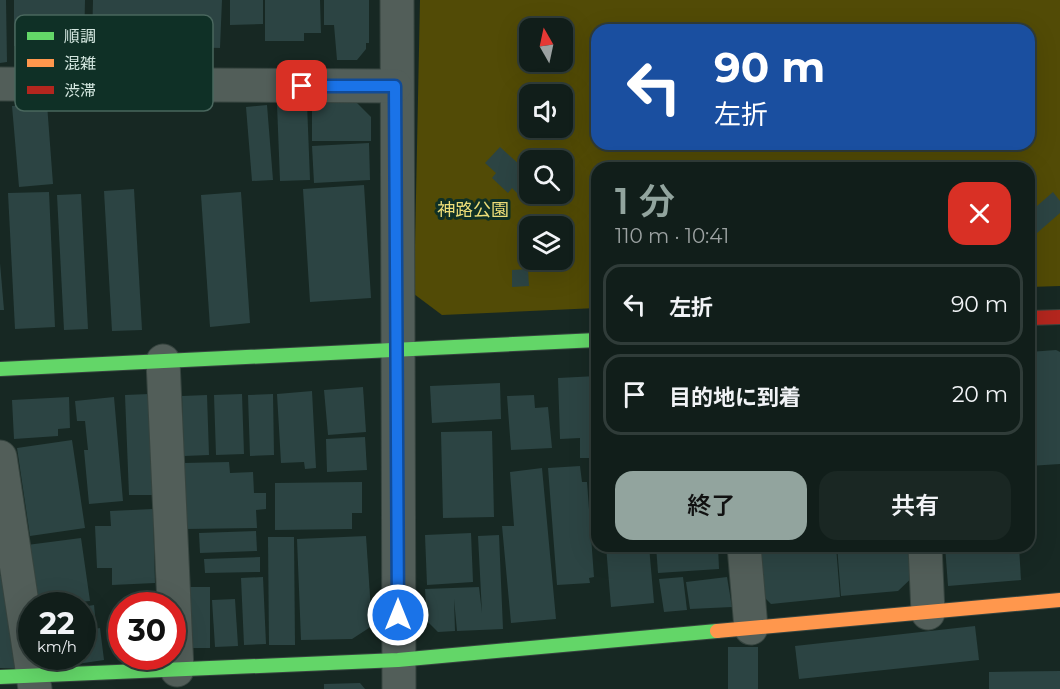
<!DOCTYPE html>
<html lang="ja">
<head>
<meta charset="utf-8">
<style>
	:root { --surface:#111e1a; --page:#1a2723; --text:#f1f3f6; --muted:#9ca2a2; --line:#303c39; --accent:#92a49e }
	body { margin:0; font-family:Montserrat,"Noto Sans JP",sans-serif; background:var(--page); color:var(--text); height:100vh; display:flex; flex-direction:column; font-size:22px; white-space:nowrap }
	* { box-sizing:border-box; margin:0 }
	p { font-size:20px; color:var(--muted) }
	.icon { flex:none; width:33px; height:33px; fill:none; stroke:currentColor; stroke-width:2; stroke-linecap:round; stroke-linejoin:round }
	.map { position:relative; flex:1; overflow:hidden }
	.sheet { position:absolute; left:591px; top:162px; width:444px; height:390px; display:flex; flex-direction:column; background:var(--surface); border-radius:18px; box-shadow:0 6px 24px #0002,0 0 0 2px var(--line) }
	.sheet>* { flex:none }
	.banner { position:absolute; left:591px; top:24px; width:444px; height:126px; border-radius:18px; box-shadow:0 6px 24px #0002,0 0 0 2px var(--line); background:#1a4fa0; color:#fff; overflow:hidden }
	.needle { width:39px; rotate:351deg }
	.fabs { position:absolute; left:519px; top:18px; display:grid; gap:12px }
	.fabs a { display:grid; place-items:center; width:54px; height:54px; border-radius:12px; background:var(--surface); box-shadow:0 6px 24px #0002,0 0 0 2px var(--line); font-size:30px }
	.speed { position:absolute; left:18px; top:592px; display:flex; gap:12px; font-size:30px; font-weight:700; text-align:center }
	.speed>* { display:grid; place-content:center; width:78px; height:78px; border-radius:50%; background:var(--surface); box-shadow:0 6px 24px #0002,0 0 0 2px var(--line); line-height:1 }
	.speed small { font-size:15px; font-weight:400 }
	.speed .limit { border:9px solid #d22; background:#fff; color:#111 }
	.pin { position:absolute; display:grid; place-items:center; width:51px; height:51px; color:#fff; margin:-26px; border-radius:12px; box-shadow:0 3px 9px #0006 }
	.me { position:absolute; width:66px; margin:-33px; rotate:0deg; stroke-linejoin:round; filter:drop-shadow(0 0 4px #0008) }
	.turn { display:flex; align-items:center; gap:21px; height:126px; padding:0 24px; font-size:27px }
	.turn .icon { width:78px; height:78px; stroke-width:2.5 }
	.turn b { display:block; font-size:42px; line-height:51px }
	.round { display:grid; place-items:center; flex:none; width:63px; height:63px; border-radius:18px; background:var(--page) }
	.summary { display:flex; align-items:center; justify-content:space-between; height:102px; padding:0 24px }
	h1 { font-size:36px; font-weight:600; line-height:45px; color:var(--accent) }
	.cta { display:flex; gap:12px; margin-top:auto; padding:12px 24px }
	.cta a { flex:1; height:69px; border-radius:18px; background:var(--accent); color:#111; font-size:24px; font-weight:600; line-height:69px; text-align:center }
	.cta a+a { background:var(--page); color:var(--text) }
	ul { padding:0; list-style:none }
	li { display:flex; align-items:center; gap:18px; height:81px; margin:0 12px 9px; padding:0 12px; border:3px solid var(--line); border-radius:18px }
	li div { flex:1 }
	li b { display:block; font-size:22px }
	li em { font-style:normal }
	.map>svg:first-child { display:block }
	.green { fill:#524b06; fill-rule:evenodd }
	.building { fill:#2c4443 }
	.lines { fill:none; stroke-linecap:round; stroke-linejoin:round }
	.street-casing { stroke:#36443f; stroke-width:35 }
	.fast-casing { stroke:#36443f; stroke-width:16 }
	.slow-casing { stroke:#36443f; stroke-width:16 }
	.jam-casing { stroke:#36443f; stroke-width:16 }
	.street { stroke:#525e59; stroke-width:33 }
	.fast { stroke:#63d668; stroke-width:14 }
	.slow { stroke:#ff974d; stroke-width:14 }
	.jam { stroke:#b3261e; stroke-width:14 }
	.route-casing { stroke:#114b97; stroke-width:15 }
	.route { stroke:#1a73e8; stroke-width:10 }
	.labels { text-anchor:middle; stroke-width:6; stroke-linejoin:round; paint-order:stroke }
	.park-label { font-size:18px; fill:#ecdd78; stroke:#0f3026 }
	.key { fill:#0f3026; stroke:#4a675e; stroke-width:1.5 }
	.key-label { font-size:16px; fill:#d4e7e0 }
</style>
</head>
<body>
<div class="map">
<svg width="1060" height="689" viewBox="0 0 1060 689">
	<rect width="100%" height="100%" fill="#172823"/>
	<path class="green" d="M420,0H1060V286L1029,287V168H597V308L442,315L414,294ZM530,28H562V62H530ZM597,30H1029V144H597ZM530,94H562V128H530ZM530,160H562V194H530ZM530,226H562V260H530Z"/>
	<g class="building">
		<path d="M0,0H6L7,62L0,63Z"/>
		<path d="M14,0H85L84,47L14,46Z"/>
		<path d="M93,0H222L220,48L92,44Z"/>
		<path d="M230,0H263V24L230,25Z"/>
		<path d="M265,0H320L321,33H304V41H265Z"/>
		<path d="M324,0H369V43H366V49L357,60H337L334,25H324Z"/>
		<path d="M307,103L310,180L280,181L277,104Z"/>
		<path d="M312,103H357L371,117V141H312Z"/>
		<path d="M47,104L53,184L19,187L12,106Z"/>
		<path d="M267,105L273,180L252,181L246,107Z"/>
		<path d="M369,143L370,180L314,183L312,146Z"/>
		<path d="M500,147L530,174V181L518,194L512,188L508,193L492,178L496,173L485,163Z"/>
		<path d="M364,185L371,298L310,302L303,189Z"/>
		<path d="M134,189L142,330L112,331L104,191Z"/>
		<path d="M49,192L55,327L15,329L8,193Z"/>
		<path d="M241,192L250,323L210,327L201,195Z"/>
		<path d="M1053,192L1060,201V213L1029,240V213Z"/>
		<path d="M81,194L88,329L64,330L57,195Z"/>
		<path d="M0,263L4,310H0Z"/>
		<path d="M528,269L529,286L512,287V270Z"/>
		<path d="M1056,350L1060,352V464L1029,466V352Z"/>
		<path d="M597,376V458H580V438L560,439L558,378Z"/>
		<path d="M500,383L501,419L432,423L430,386Z"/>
		<path d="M363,387L366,432L328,435L324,390Z"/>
		<path d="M312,391L316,468L305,469L304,462L281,463L277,394Z"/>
		<path d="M149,394L153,495H129L125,395Z"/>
		<path d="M242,394L244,454L216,455L214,395Z"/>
		<path d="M273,394L274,455L250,456L248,395Z"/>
		<path d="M207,395L209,455L184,456L182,396Z"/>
		<path d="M534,395L535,408L548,407L552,448L511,450L507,396Z"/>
		<path d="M69,397L70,428L58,429V436L14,439L12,400Z"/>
		<path d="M114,397L123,501L89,504L84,450H88L85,421H77L75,401Z"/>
		<path d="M492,431L494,517L443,518L441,432Z"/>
		<path d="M365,437L367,470L327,472L326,439Z"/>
		<path d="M72,440L85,528L30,536L17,448Z"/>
		<path d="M229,462L230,473L253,472L254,493H266V509L256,510L257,528L186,529L184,463Z"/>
		<path d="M580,466L582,482H587L594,577L589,578L590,583L557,585L548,468Z"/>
		<path d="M542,468L556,619L511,623L502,526H514L510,472Z"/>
		<path d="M362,482V513H352V529L275,530V483Z"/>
		<path d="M153,509L155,583L112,585V568H97L95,526H111L110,511Z"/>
		<path d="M256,531L257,551L200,553L199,533Z"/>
		<path d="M471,533L473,582L427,585L425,535Z"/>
		<path d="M499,535L503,629L457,631L454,599L455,631L438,632L427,621L425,589L479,587L482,613L478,536Z"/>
		<path d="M366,536L372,626L352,639L301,640L297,539Z"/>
		<path d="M268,537H294L295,645H269Z"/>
		<path d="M81,538L90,601L36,606L27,545Z"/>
		<path d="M606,546H649L654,603L611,607Z"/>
		<path d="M656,546H718L719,569L658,573Z"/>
		<path d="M753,546H836L840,597L771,604L760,593Z"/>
		<path d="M837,546H917L918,572L898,591L841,596Z"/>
		<path d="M945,546H1019L1021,580L948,586Z"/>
		<path d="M260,557V572L205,573L204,559Z"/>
		<path d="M4,575L17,668H0V576Z"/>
		<path d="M263,577L266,644L244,645L241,578Z"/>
		<path d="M683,577L687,610L664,612L659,579Z"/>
		<path d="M727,577L732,607L690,609L686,582Z"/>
		<rect x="188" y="587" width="22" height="61"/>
		<path d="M154,594L155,606H126L125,598Z"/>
		<path d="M235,599L238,646L215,647L212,600Z"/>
		<path d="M94,605L96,625L82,627V607Z"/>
		<path d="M975,626L979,660L799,679L795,646Z"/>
		<path d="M100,628L104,660L43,669L42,657H82V631Z"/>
		<rect x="728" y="647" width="30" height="42"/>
		<path d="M1060,671V689H989V672Z"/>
		<path d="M360,683L365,689H324V684Z"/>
	</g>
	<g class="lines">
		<g class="street-casing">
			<g id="street">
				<path d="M397,0L399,689"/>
				<path d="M0,84L395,86"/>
				<path d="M163,361L177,670"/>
				<path d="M0,457L35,689"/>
				<path d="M744,546L751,628"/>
				<path d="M925,546L928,613"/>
			</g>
		</g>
		<g class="fast-casing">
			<g id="fast">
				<path d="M0,369L597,340"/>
				<path d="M0,677L398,660L717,631"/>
			</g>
		</g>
		<g class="slow-casing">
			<path id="slow" d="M717,631L1060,600"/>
		</g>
		<g class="jam-casing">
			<path id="jam" d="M1029,318L1060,317"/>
		</g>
		<use href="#street" class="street"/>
		<use href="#fast" class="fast"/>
		<use href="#slow" class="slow"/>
		<use href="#jam" class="jam"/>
	</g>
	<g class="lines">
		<g class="route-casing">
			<path id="route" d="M302,86H395L398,615"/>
		</g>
		<use href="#route" class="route"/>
	</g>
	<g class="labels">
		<g class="park-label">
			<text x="473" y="216">神路公園</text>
		</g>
	</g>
	<rect x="15" y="15" width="198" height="96" rx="9" class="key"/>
	<rect x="27" y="32" width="27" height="8" fill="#63d668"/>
	<rect x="27" y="59" width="27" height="8" fill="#ff974d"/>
	<rect x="27" y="86" width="27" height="8" fill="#b3261e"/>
	<g class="key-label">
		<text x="64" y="42">順調</text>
		<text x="64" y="69">混雑</text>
		<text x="64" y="96">渋滞</text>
	</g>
</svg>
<div class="fabs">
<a><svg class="needle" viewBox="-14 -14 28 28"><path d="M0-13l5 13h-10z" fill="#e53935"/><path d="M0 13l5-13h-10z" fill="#9ca2a2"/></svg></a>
<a><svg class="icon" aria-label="sound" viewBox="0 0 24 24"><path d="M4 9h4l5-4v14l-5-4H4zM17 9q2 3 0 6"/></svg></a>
<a><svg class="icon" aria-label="search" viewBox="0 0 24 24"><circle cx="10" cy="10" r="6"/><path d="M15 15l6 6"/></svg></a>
<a><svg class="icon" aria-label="layers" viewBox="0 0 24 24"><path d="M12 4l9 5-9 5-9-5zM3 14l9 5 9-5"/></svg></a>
</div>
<div class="speed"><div>22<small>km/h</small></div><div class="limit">30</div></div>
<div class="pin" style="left:302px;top:86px;background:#d93025"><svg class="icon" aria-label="arrive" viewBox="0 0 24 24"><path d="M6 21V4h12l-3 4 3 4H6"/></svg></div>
<svg class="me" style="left:398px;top:615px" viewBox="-20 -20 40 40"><circle r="17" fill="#1a73e8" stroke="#fff" stroke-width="3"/><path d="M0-11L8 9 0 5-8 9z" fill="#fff"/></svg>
<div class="banner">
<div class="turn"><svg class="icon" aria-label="left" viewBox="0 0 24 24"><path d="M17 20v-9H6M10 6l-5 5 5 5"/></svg><div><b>90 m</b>左折</div></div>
</div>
<section class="sheet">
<div class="summary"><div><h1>1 分</h1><p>110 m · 10:41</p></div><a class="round" style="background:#d93025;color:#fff"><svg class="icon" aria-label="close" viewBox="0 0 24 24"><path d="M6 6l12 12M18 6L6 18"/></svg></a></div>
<ul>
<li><svg class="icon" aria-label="left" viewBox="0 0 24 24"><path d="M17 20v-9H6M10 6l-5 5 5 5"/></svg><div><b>左折</b></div><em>90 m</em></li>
<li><svg class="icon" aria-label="arrive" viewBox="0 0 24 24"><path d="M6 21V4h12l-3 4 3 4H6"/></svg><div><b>目的地に到着</b></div><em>20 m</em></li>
</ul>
<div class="cta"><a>終了</a><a>共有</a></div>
</section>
</div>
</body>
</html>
